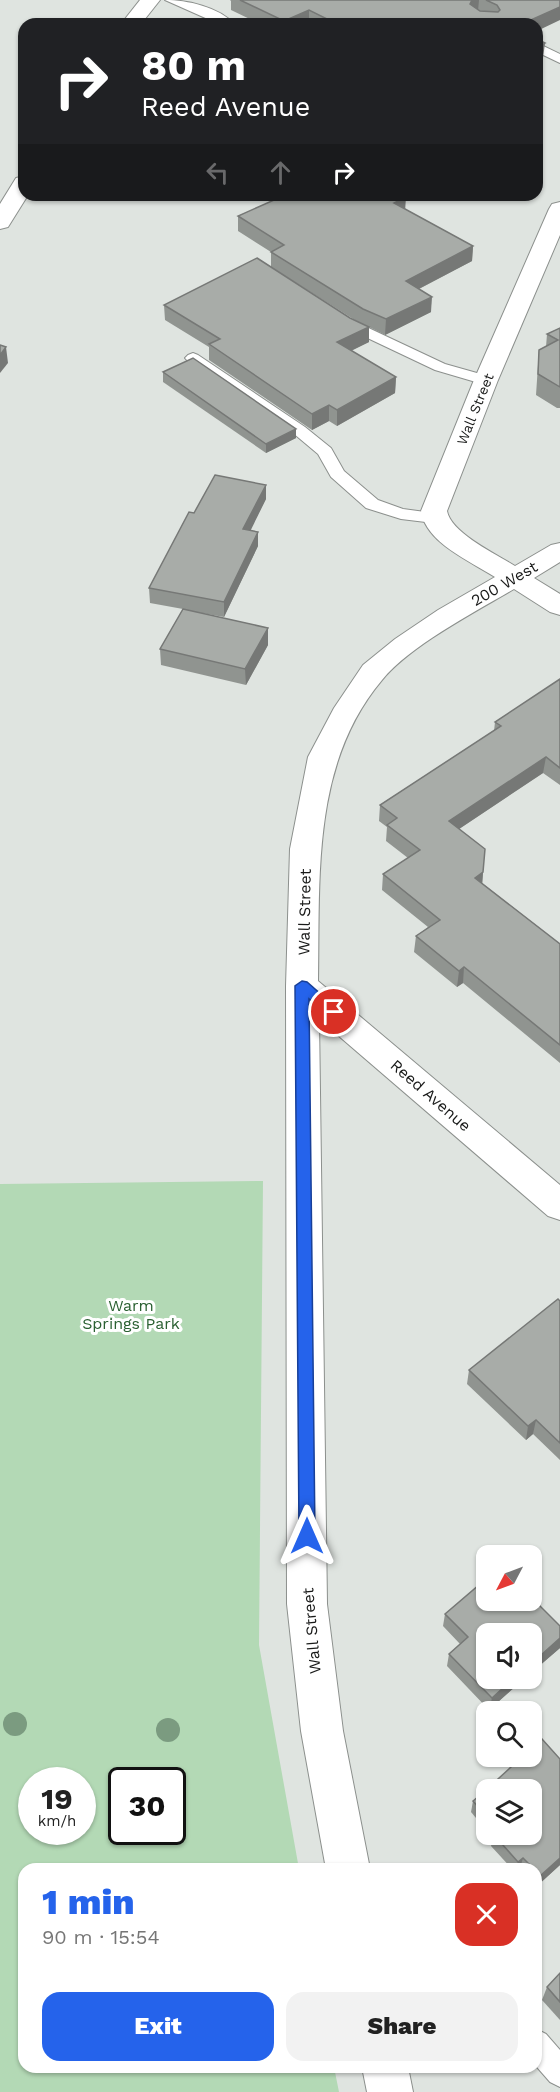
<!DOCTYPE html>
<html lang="en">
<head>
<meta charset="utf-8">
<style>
	:root { --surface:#fff; --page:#f2f2f2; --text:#222; --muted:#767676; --accent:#2563eb }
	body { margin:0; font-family:"Work Sans",sans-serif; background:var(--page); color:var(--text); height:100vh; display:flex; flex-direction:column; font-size:22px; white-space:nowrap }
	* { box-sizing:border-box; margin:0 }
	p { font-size:20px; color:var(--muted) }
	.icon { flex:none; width:33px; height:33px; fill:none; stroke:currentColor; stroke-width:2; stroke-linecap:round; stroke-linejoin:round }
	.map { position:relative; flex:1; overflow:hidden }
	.sheet { position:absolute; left:18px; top:1863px; width:524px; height:210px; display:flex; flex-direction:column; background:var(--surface); border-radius:18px; box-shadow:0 2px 4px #0004 }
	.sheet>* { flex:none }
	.hud { position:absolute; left:18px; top:18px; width:525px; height:183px; border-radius:18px; box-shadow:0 2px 4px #0004; background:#202124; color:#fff; overflow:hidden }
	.needle { width:39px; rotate:229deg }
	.buttons { position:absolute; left:476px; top:1545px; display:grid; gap:12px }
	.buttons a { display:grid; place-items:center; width:66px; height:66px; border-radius:12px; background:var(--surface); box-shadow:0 2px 4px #0004; font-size:30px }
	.speed { position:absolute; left:18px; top:1767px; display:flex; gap:12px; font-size:30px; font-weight:700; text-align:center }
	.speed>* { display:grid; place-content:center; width:78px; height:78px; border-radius:50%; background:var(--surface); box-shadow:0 2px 4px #0004; line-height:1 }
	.speed small { font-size:15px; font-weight:400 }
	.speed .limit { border:3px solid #111; border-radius:9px; background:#fff; color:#111 }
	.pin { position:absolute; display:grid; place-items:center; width:51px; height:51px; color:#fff; margin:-26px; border:3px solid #fff; border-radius:50%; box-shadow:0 2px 6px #0007 }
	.me { position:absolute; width:66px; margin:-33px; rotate:0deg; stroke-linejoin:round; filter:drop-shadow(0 0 4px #0008) }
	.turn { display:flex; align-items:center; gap:21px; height:126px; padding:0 24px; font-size:27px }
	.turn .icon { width:78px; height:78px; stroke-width:2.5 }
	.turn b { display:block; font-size:42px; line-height:51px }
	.lanes { display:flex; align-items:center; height:57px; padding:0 24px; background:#0003; justify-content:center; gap:30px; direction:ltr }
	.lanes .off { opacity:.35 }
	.round { display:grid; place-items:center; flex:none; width:63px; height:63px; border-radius:18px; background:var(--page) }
	.head { display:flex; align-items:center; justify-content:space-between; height:102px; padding:0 24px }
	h1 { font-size:36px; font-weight:800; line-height:45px; color:var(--accent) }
	.action { display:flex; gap:12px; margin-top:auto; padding:12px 24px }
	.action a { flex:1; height:69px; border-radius:18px; background:var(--accent); color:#fff; font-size:24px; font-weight:800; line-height:69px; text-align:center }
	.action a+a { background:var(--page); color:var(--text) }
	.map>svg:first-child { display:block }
	.green { fill:#b3d9b5; fill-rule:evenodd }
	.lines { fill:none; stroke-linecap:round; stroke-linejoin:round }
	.service-casing { stroke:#8c908d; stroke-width:2 }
	.minor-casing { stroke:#8c908d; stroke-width:2 }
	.service { fill:#fff; fill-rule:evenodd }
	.minor { fill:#fff; fill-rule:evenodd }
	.tree { fill:#7b9b80 }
	.wall { fill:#909490 }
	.shaded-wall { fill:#767876 }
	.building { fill:#a8aca8; stroke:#767876; stroke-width:1.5 }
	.route { fill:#2563eb; stroke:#184099; stroke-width:1.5 }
	.labels { text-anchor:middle; stroke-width:6; stroke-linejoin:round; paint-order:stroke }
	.far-street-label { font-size:14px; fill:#191a19; stroke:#fff }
	.street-label { font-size:16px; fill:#191a19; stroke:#fff }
	.park-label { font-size:16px; fill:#2a6031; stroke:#fff }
</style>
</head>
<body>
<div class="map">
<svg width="560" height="2092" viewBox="0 0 560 2092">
	<rect width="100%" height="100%" fill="#dfe4e0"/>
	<path class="green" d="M263,1181L259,1645L299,1869H24V2067H334L339,2092H0V1184ZM32,1780H82V1832H32ZM122,1780H172V1832H122Z"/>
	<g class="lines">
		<g class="service-casing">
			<g id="service">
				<path d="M165,0C187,0 219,7 234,24H219Z"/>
				<path d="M537,43L560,54V63L537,52Z"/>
				<path d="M343,316L445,364L491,377L494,380L486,385L435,370L338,324L335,321L338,318Z"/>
				<path d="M193,353L198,355L305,427L331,448L344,471L378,500L403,509L440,514L442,518L440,522L434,523L401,519L366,508L331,477L318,454L293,433L188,361L185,358L188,355Z"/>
				<path d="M536,2029L546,2034L560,2050V2087L550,2082L536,2066Z"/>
			</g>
		</g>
		<g class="minor-casing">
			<g id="minor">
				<path d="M140,0H160L141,24H121Z"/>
				<path d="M24,176V195H28L8,227L0,229V204L16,178Z"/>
				<path d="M560,202V235L498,380L447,511C451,533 496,554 515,566L551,545L560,543V562L534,578L560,594V615L550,612L514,589C475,612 411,645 382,680C311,764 320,878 318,981L560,1185V1220L548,1216L319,1019L327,1604L343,1731L370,1869H326L301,1731L287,1604L286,986L290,849L308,757L334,708L363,665L395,639L438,610L495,577C470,561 426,543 421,511L474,380L549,209L552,204Z"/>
				<path d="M362,2067H408L413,2092H367Z"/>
			</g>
		</g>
		<use href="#service" class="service"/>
		<use href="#minor" class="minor"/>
	</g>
	<g class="tree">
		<circle cx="15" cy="1724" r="12"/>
		<circle cx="168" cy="1730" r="12"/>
	</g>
	<g class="wall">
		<path d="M230,0H560L537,24H260L231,10V1Z"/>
		<path d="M277,195H404L405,209L473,246L472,261L419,289L431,312L385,335L369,327V342L351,351L396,377L395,393L337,426L329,421L312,430L209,360V347L165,320L164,305L350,318L358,322L271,267V252L238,231V216L277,199Z"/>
		<path d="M560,328V408H557L536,395L539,350L546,347L547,334Z"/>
		<path d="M163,372L296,429V438L266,453L163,382Z"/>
		<path d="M266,499L250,530L258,532V546L224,617L196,612L268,628V645L246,685L161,665L160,649L183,609L150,603L149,588L194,513Z"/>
		<path d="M560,679V785L543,773L459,829L483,872L482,883L560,944V1063L463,983L457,987L414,952L416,936L428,927L382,890L383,874L408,858L386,841L387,827L379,821L380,805L494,731L495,722Z"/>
		<path d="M560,1301V1460L533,1434L526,1440L467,1384L469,1370Z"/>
		<path d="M486,1579V1600H531V1597L560,1626V1648L531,1673V1634H486V1678H525L489,1710L447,1666L449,1654L460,1644L443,1626L445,1614Z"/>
		<path d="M486,1790V1830L471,1812L473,1801Z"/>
		<path d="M490,1834H531L560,1865L537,1886L536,1885V1869H521L520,1868L512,1869L491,1846L493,1838Z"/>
		<path d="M560,1973V2020L542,2000L547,1987Z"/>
	</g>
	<g class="shaded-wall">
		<path d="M472,0H479L478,11L470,4Z"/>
		<path d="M560,7V20L537,31V24H522Z"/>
		<path d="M309,10V24H284V21Z"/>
		<path d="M545,43L543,58L537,61V47Z"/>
		<path d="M397,195H404V198L406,197L405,212L394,203Z"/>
		<path d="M473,246L472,261L405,296L406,281Z"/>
		<path d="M432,297L431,312L385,335L386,319Z"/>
		<path d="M369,327V342L336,358L337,342Z"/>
		<path d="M6,347L8,363L0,373V355Z"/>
		<path d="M396,377L395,393L337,426V410Z"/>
		<path d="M329,405V421L312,430V414Z"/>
		<path d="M296,429V438L266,453V444Z"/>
		<path d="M266,485V499L244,544L243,529Z"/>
		<path d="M258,532V546L224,617V602Z"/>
		<path d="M268,628V645L246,685L245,669Z"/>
		<path d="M546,757L543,773L447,837L449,821Z"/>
		<path d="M483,872L482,888L475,878Z"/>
		<path d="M464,967L463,983L457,987L459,971Z"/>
		<path d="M536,1420L533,1434L526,1440L528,1426Z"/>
		<path d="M560,1638V1648L531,1673V1664Z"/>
		<path d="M514,1678H525L489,1710L492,1698Z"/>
		<path d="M523,1858L520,1868L517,1869L518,1862Z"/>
		<path d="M560,1858V1865L537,1886L540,1876Z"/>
	</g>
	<g class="building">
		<path d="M240,0H472L470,4L480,11L498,12L500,10L497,5L486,0H560V7L522,24H337L309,10L284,21Z"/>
		<path d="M537,39L545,43L537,47Z"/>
		<path d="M277,195H402L406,197L394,203L473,246L406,281L432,297L386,319L363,309L271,252L284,245L238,216L281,197Z"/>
		<path d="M257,258L350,318L369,327L337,342L396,377L337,410L329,405L312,414L209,344L220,339L164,305Z"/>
		<path d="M560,328V387L538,374L539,350L558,340L547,334Z"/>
		<path d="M0,345L6,347L0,355Z"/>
		<path d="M193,358L296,429L266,444L163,372Z"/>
		<path d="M215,475L266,485L243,529L258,532L224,602L149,588L189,512L194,513Z"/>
		<path d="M183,609L268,628L245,669L160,649Z"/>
		<path d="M560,679V768L546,757L449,821L485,849L483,872L475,878L560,944V1045L464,967L459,971L416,936L440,920L383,874L420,850L387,825L397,818L380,805L501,726L495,722Z"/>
		<path d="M558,1299L560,1301V1443L536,1420L528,1426L469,1370Z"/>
		<path d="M486,1579V1600H531V1597L560,1626V1638L531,1664V1634H486V1678H514L492,1698L449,1654L468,1637L445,1614Z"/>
		<path d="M542,1739L560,1759V1858L540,1876L536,1871V1869H534L523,1858L518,1862L494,1835V1834H531V1790H486L523,1756H531V1749Z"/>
		<path d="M486,1790V1816L473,1801Z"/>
		<path d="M560,1973V2002L547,1987Z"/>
	</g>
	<path class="route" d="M302,981L307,982L341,1012L339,1016H329L309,999L315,1536L313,1541L307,1543L301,1541L299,1536L295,986Z"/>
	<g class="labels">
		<g class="far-street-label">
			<text transform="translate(475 409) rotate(-68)" y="5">Wall Street</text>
		</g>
		<g class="street-label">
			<text transform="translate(504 583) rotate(-30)" y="6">200 West</text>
			<text transform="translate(304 912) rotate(-89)" y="6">Wall Street</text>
			<text transform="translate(431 1095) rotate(41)" y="6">Reed Avenue</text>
			<text transform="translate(311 1631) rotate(-95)" y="6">Wall Street</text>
		</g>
		<g class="park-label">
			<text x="131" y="1311">Warm<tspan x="131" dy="18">Springs Park</tspan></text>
		</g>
	</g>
</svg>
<div class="buttons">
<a><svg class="needle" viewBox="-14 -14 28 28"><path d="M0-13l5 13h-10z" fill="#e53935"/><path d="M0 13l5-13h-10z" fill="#767676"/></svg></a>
<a><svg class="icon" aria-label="sound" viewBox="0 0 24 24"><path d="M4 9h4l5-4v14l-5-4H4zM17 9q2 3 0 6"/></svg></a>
<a><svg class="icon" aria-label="search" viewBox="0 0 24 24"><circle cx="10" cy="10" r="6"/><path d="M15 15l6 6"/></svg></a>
<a><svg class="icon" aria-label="layers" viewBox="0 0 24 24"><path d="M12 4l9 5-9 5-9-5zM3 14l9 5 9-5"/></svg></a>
</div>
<div class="speed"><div>19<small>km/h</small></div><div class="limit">30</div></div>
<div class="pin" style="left:334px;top:1012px;background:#d93025"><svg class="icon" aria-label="arrive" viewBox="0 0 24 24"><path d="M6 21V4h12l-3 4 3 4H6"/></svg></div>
<svg class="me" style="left:307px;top:1536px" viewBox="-20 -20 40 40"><path d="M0-17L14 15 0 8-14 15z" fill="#2563eb" stroke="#fff" stroke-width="4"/></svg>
<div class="hud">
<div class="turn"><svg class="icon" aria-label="right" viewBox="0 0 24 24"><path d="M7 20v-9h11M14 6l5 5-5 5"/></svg><div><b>80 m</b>Reed Avenue</div></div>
<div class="lanes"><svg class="icon off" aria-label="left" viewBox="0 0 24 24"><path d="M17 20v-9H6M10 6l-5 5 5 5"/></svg><svg class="icon off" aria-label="ahead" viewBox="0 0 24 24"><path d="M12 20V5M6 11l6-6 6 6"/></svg><svg class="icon" aria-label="right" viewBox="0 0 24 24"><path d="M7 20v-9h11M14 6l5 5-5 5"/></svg></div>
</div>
<section class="sheet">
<div class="head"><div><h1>1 min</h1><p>90 m · 15:54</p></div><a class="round" style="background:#d93025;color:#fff"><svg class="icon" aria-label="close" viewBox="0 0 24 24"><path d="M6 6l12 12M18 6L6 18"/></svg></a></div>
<div class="action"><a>Exit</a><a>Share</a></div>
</section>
</div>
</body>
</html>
